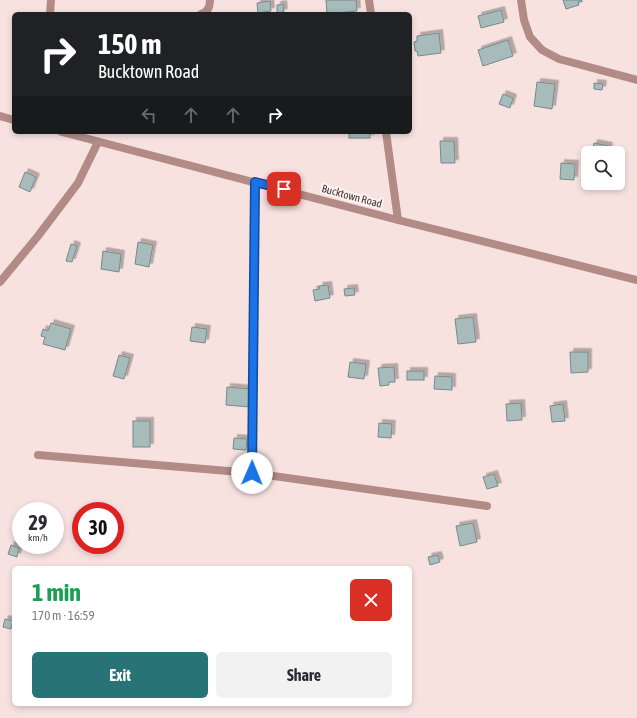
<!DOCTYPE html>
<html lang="en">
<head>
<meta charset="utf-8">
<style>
	:root { --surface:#fff; --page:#f2f2f3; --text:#2b2b33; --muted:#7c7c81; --accent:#287375 }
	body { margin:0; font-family:"Asap Condensed",sans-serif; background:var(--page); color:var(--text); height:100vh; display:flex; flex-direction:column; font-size:15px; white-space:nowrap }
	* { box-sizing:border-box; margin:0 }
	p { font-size:13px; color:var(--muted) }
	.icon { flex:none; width:22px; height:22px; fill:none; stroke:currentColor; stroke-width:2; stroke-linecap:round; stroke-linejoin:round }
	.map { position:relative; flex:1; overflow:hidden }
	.drawer { position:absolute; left:12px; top:566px; width:400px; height:140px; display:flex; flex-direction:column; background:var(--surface); border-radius:6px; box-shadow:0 2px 6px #0003 }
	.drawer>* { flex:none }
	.guide { position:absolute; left:12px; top:12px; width:400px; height:122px; border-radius:6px; box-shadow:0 2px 6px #0003; background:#202124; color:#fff; overflow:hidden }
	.buttons { position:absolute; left:581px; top:146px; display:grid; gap:8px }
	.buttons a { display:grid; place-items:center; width:44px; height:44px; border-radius:6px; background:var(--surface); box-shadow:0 2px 6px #0003; font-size:20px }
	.speed { position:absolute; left:12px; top:502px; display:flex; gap:8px; font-size:20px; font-weight:700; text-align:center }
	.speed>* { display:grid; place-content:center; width:52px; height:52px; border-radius:50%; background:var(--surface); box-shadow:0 2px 6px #0003; line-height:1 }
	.speed small { font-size:10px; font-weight:400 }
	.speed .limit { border:6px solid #d22; background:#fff; color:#111 }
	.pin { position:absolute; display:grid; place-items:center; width:34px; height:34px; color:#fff; margin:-17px; border-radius:8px; box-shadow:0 2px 6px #0006 }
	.me { position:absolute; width:44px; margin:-22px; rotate:1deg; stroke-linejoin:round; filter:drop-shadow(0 0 3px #0008) }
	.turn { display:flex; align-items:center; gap:14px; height:84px; padding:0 20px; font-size:18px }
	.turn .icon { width:52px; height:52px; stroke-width:2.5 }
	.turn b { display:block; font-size:28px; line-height:34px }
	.lanes { display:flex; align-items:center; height:38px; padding:0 20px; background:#0003; justify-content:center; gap:20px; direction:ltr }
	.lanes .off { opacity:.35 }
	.round { display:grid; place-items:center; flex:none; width:42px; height:42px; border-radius:6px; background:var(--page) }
	.summary { display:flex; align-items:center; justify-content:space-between; height:68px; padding:0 20px }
	h1 { font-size:24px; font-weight:700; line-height:30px; color:#1e9e55 }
	.cta { display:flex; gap:8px; margin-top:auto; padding:8px 20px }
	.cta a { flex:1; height:46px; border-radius:6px; background:var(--accent); color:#fff; font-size:16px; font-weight:700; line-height:46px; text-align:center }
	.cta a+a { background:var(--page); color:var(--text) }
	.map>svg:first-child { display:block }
	.building { fill:#a7bbbb; stroke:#778a8b; filter:url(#shadow) }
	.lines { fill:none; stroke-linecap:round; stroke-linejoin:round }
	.street { stroke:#b28b87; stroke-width:8 }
	.route-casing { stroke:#114b97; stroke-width:10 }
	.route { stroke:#1a73e8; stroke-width:7 }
	.labels { text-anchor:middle; stroke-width:4; stroke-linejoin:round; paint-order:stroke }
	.street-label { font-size:11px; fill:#3b3332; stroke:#fef2f0 }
</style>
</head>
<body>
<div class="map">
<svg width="637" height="718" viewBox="0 0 637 718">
	<defs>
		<filter id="shadow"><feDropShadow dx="3.5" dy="-3.5" stdDeviation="0" flood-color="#0004"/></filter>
	</defs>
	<rect width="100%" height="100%" fill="#f7e2e0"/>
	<g class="building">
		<path d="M326,0H356L357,11L327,14Z"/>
		<path d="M563,0H581L582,1L578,2L579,5L566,9Z"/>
		<path d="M270,1L271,11L258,13L257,3Z"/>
		<path d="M283,4L284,12L277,13V5Z"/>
		<path d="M501,10L504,22L481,28L478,16Z"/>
		<path d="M439,33L441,53L418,56L417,51H415L414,42L417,41V36Z"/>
		<path d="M508,40L513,56L483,66L478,50Z"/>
		<path d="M537,82L555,84L552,109L534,106Z"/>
		<path d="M594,83L603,84L602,90L594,89Z"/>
		<path d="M503,94L513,98L510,108L499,104Z"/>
		<rect x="349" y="132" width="21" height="6"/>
		<path d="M440,141H454L455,163H441Z"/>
		<path d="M594,143L609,146L608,153H592Z"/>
		<path d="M561,163L575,164L574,180L560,179Z"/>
		<path d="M25,172L36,177L30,192L19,187Z"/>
		<path d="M138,242L153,245L149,267L135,264Z"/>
		<path d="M71,244L77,246L72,262L66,261Z"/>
		<path d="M103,251L121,254L119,272L101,269Z"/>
		<path d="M328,285L330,298L315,301L313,290L320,289L319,286Z"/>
		<path d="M354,288L355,295L345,296L344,289Z"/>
		<path d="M473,317L476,342L458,344L455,319Z"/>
		<path d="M51,323L71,329L65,350L43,344L45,337L41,336L43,329L48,331Z"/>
		<path d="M192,327L207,329L205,343L190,341Z"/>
		<path d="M570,352H588V372L571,373Z"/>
		<path d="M119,355L130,358L124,379L113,376Z"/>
		<path d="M350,362L366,364L364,379L348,377Z"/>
		<path d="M394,367L395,382H389V385L380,386L378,368Z"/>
		<rect x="407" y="371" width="17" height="9"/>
		<path d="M435,376L452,377V390L434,389Z"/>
		<path d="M227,387L252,389L250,407L226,405Z"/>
		<path d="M521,403L522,420L507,421L506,404Z"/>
		<path d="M563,404L565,421L552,422L550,406Z"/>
		<rect x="133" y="421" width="17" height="26"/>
		<path d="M379,423L392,424L391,438L378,437Z"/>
		<path d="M234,438L247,439L246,450L233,449Z"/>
		<path d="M494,474L498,486L487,489L483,477Z"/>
		<path d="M473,523L477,542L460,546L456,526Z"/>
		<path d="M11,545L19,548L17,557L8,554Z"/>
		<path d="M438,555L440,562L430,565L428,557Z"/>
		<path d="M5,619L13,621L11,629L3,627Z"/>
	</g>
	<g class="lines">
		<g class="street">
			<path d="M369,0L371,14"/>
			<path d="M521,0L524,20L530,37L542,50L559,59L637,80"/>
			<path d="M50,14L51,0"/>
			<path d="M201,14C208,12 210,7 210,0"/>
			<path d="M0,116L14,120"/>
			<path d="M62,132L398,220L637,280"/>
			<path d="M386,132L398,220"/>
			<path d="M255,182L252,473L487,506"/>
			<path d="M0,282L38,236L78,183L98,142"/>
			<path d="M38,455L252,473"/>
		</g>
	</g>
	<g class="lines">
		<g class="route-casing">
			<path id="route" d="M252,473L255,182L284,189"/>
		</g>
		<use href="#route" class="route"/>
	</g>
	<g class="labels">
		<g class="street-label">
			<text transform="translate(352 196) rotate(15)" y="4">Bucktown Road</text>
		</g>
	</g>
</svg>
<div class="buttons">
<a><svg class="icon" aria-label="search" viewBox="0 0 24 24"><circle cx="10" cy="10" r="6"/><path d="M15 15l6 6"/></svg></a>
</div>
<div class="speed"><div>29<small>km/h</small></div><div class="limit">30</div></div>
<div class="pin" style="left:284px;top:189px;background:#d93025"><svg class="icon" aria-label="arrive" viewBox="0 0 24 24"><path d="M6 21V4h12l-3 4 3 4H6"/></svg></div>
<svg class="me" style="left:252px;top:473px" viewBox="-20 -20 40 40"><circle r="19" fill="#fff"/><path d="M0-13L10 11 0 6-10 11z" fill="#1a73e8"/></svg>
<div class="guide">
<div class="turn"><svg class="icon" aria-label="right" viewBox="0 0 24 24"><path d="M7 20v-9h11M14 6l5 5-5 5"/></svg><div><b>150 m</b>Bucktown Road</div></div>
<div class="lanes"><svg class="icon off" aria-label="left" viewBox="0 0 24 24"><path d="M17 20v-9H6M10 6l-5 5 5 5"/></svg><svg class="icon off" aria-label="ahead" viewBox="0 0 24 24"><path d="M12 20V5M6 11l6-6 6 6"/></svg><svg class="icon off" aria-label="ahead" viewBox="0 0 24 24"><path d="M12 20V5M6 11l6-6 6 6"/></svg><svg class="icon" aria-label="right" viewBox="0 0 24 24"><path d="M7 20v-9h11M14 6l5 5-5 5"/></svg></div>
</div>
<section class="drawer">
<div class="summary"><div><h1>1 min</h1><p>170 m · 16:59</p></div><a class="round" style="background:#d93025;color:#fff"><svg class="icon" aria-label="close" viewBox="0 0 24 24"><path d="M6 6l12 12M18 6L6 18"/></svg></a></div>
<div class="cta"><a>Exit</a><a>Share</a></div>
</section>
</div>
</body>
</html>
